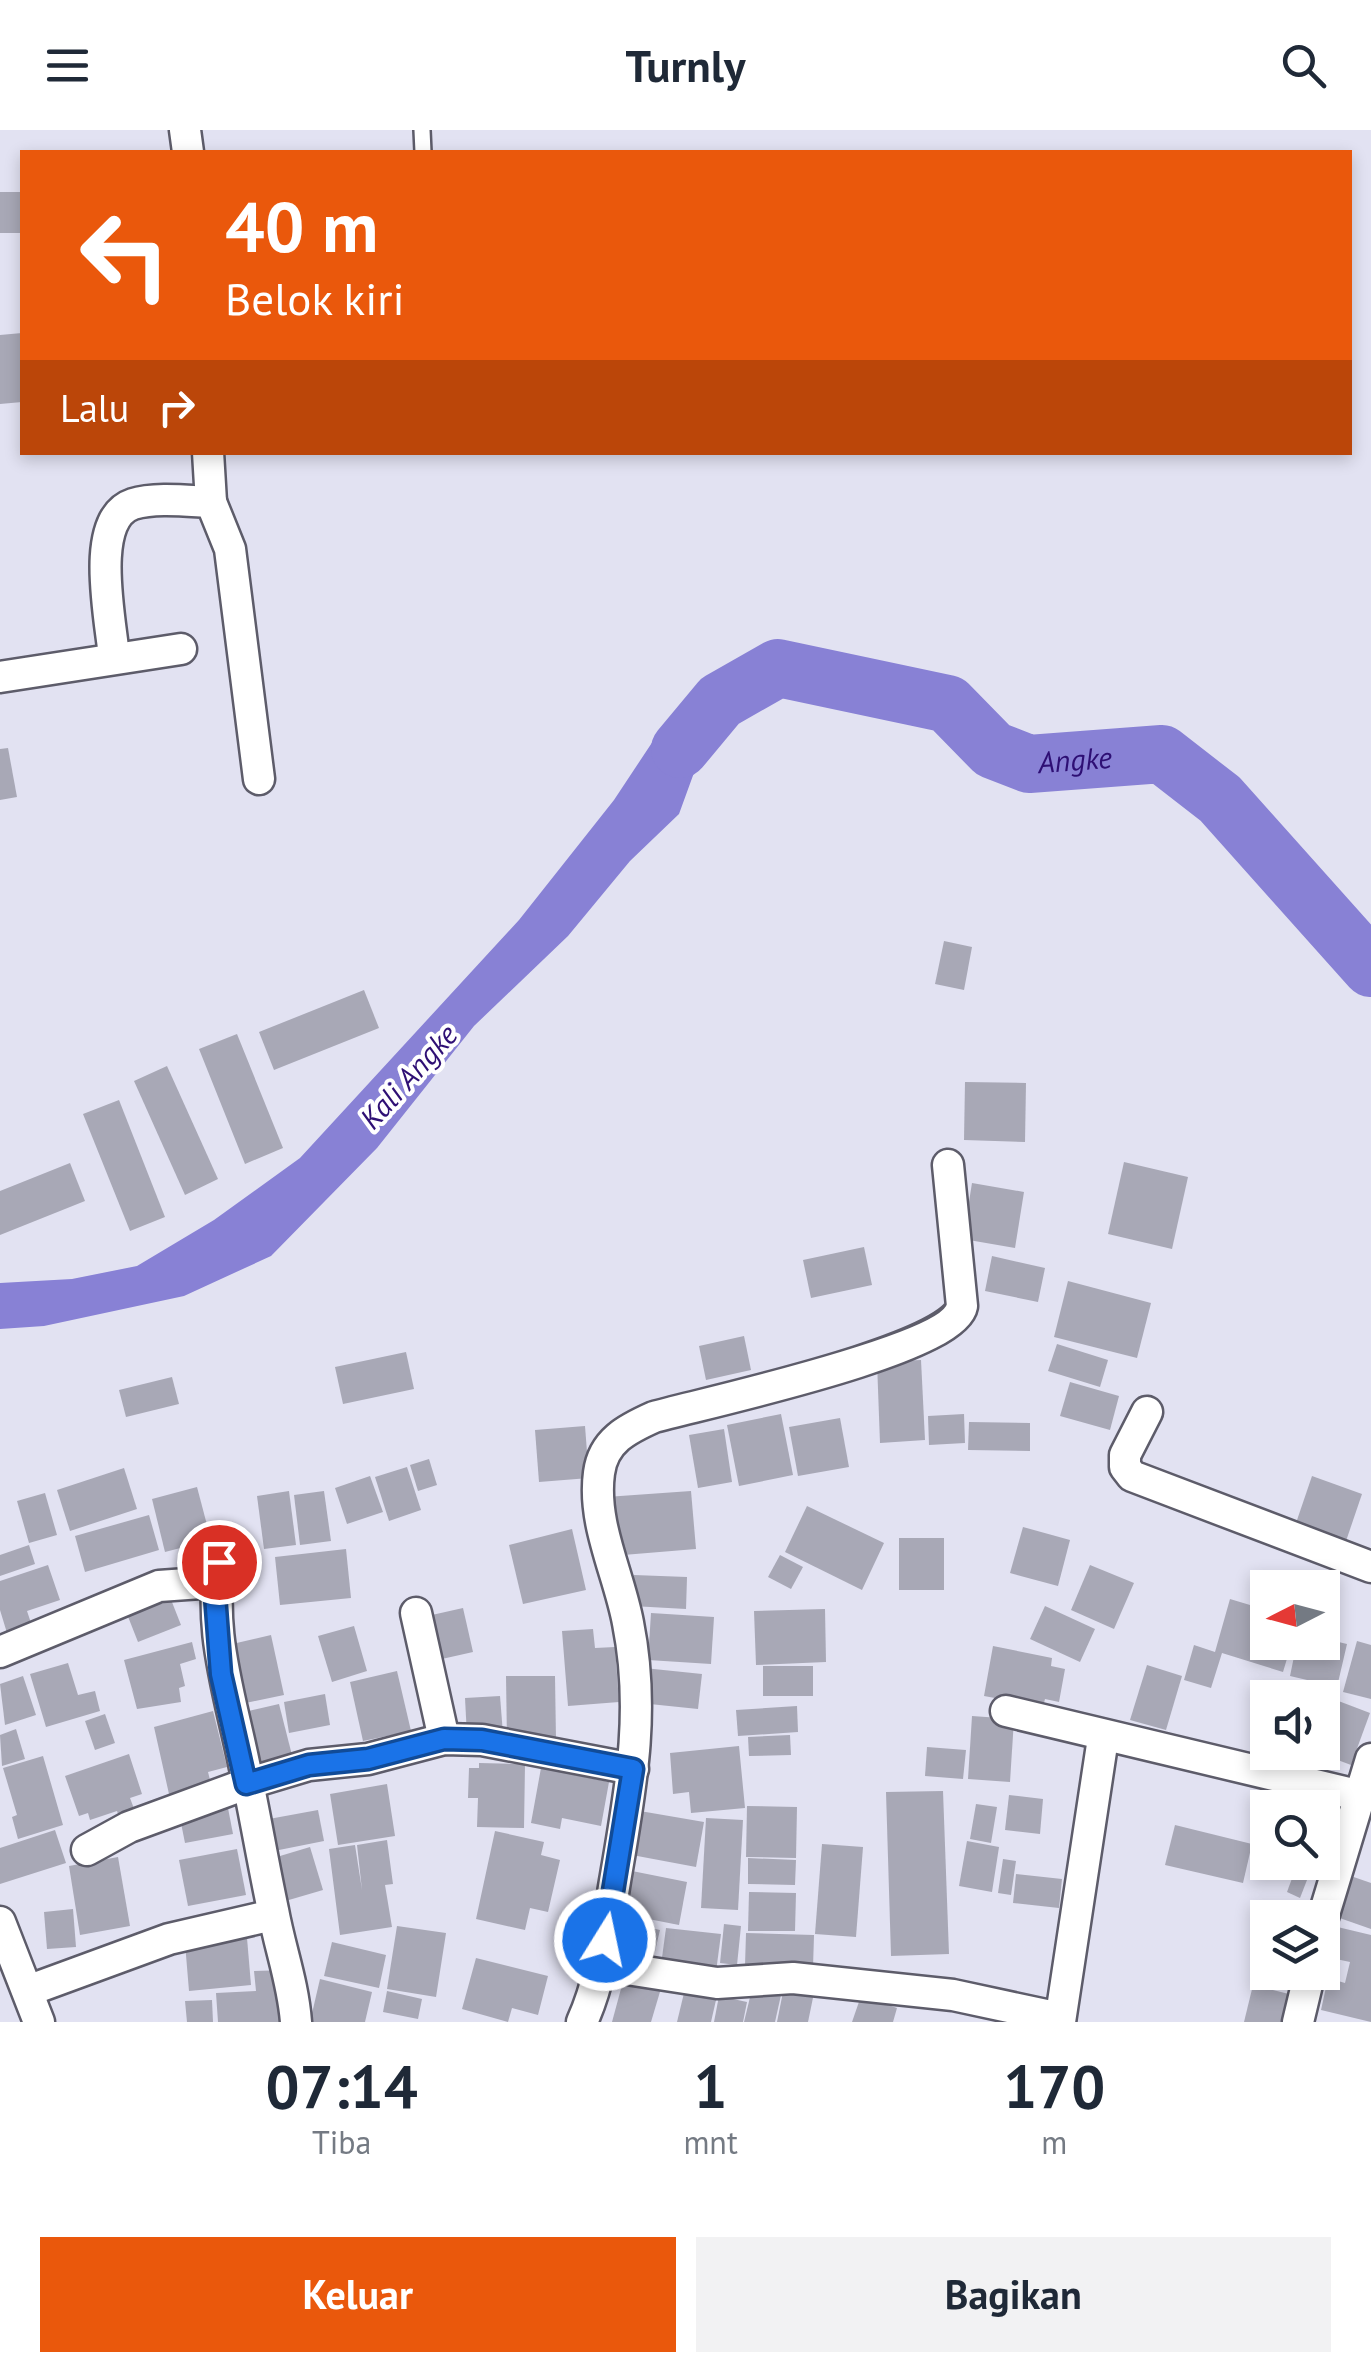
<!DOCTYPE html>
<html lang="id">
<head>
<meta charset="utf-8">
<style>
	:root { --surface:#fff; --page:#f2f2f3; --text:#1f2937; --muted:#747a83; --accent:#ea580c }
	body { margin:0; font-family:"PT Sans",sans-serif; background:var(--page); color:var(--text); height:100vh; display:flex; flex-direction:column; font-size:38px; white-space:nowrap }
	* { box-sizing:border-box; margin:0 }
	p { font-size:32px; color:var(--muted) }
	.icon { flex:none; width:55px; height:55px; fill:none; stroke:currentColor; stroke-width:2; stroke-linecap:round; stroke-linejoin:round }
	.map { position:relative; height:1892px; overflow:hidden }
	.drawer { display:flex; flex-direction:column; background:var(--surface); flex:1 }
	.drawer>* { flex:none }
	.banner { position:absolute; left:20px; top:20px; width:1332px; height:305px; border-radius:0px; box-shadow:0 5px 15px #0003; background:#ea580c; color:#fff; overflow:hidden }
	.needle { width:65px; rotate:264deg }
	.tools { position:absolute; left:1250px; top:1440px; display:grid; gap:20px }
	.tools a { display:grid; place-items:center; width:90px; height:90px; border-radius:0px; background:var(--surface); box-shadow:0 5px 15px #0003; font-size:50px }
	.pin { position:absolute; display:grid; place-items:center; width:85px; height:85px; color:#fff; margin:-42px; border:5px solid #fff; border-radius:50%; box-shadow:0 2px 10px #0007 }
	.me { position:absolute; width:110px; margin:-55px; rotate:10deg; stroke-linejoin:round; filter:drop-shadow(0 0 8px #0008) }
	.turn { display:flex; align-items:center; gap:35px; height:210px; padding:0 40px; font-size:45px }
	.turn .icon { width:130px; height:130px; stroke-width:2.5 }
	.turn b { display:block; font-size:70px; line-height:85px }
	.then { display:flex; align-items:center; height:95px; padding:0 40px; background:#0003; gap:20px; font-size:38px }
	.eta { display:flex; justify-content:space-evenly; align-items:center; height:170px; text-align:center }
	.eta b { font-size:60px; font-weight:700; line-height:70px }
	.action { display:flex; gap:20px; margin-top:auto; padding:20px 40px }
	.action a { flex:1; height:115px; border-radius:0px; background:var(--accent); color:#fff; font-size:40px; font-weight:700; line-height:115px; text-align:center }
	.action a+a { background:var(--page); color:var(--text) }
	header { display:flex; justify-content:space-between; align-items:center; height:130px; padding:0 40px; background:var(--surface); font-size:45px; font-weight:700 }
	.map>svg:first-child { display:block }
	.water { fill:#8881d5 }
	.lines { fill:none; stroke-linecap:round; stroke-linejoin:round }
	.river { stroke:#8881d5; stroke-width:58 }
	.building { fill:#a8a8b6 }
	.lane-casing { stroke:#5d5c6a; stroke-width:20 }
	.street-casing { stroke:#5d5c6a; stroke-width:35 }
	.lane { stroke:#fff; stroke-width:15 }
	.street { stroke:#fff; stroke-width:30 }
	.route-casing { stroke:#114b97; stroke-width:25 }
	.route { stroke:#1a73e8; stroke-width:18 }
	.labels { text-anchor:middle; stroke-width:8; stroke-linejoin:round; paint-order:stroke }
	.water-label { font-size:30px; font-style:italic; fill:#2e0f74; stroke:#fff }
</style>
</head>
<body>
<header><svg class="icon" aria-label="menu" viewBox="0 0 24 24"><path d="M4 6h16M4 12h16M4 18h16"/></svg>Turnly<svg class="icon" aria-label="search" viewBox="0 0 24 24"><circle cx="10" cy="10" r="6"/><path d="M15 15l6 6"/></svg></header>
<div class="map">
<svg width="1371" height="1892" viewBox="0 0 1371 1892">
	<rect width="100%" height="100%" fill="#e2e2f2"/>
	<path class="water" d="M714,544L745,576L703,618L679,684L630,731L568,806L474,896L377,1018L271,1126L184,1166L44,1196L0,1199V1153L72,1149L137,1136L214,1090L300,1028L519,790L614,670L665,593Z"/>
	<g class="lines">
		<path class="river" id="s1" d="M680,619L720,571L778,538L948,574L993,620L1029,634L1162,624L1220,669L1371,838"/>
	</g>
	<g class="building">
		<rect x="0" y="62" width="22" height="41"/>
		<path d="M22,203V272L0,274V205Z"/>
		<path d="M8,618L17,667L0,670V619Z"/>
		<path d="M944,811L972,817L964,860L935,854Z"/>
		<path d="M364,860L379,898L274,940L259,902Z"/>
		<path d="M237,904L283,1018L245,1034L199,919Z"/>
		<path d="M167,936L218,1049L185,1065L134,951Z"/>
		<path d="M965,952L1026,953L1025,1012L964,1010Z"/>
		<path d="M119,970L165,1087L130,1101L83,984Z"/>
		<path d="M1124,1032L1188,1047L1172,1119L1108,1104Z"/>
		<path d="M70,1033L85,1071L0,1105V1061Z"/>
		<path d="M972,1053L1024,1062L1015,1118L963,1109Z"/>
		<path d="M864,1117L872,1155L811,1168L803,1130Z"/>
		<path d="M992,1126L1045,1138L1038,1172L985,1161Z"/>
		<path d="M1068,1151L1151,1173L1137,1228L1054,1207Z"/>
		<path d="M744,1206L751,1240L706,1250L699,1216Z"/>
		<path d="M1057,1214L1108,1230L1100,1257L1048,1241Z"/>
		<path d="M406,1222L414,1259L343,1274L335,1237Z"/>
		<path d="M921,1230L925,1310L880,1313L877,1232Z"/>
		<path d="M172,1247L179,1274L126,1287L119,1260Z"/>
		<path d="M1070,1252L1119,1266L1110,1300L1060,1286Z"/>
		<path d="M781,1284L793,1345L739,1356L727,1295Z"/>
		<path d="M964,1284L965,1313L929,1315L928,1286Z"/>
		<path d="M840,1288L849,1337L798,1346L789,1297Z"/>
		<path d="M969,1292L1030,1293V1321L968,1320Z"/>
		<path d="M585,1296L589,1348L539,1352L535,1300Z"/>
		<path d="M724,1299L732,1352L698,1358L689,1305Z"/>
		<path d="M429,1329L437,1355L418,1361L410,1335Z"/>
		<path d="M407,1337L421,1380L389,1391L375,1347Z"/>
		<path d="M124,1338L137,1379L70,1401L57,1360Z"/>
		<path d="M370,1346L383,1382L347,1394L335,1358Z"/>
		<path d="M1312,1346L1362,1364L1345,1414L1295,1396Z"/>
		<path d="M197,1357L211,1410L165,1422L152,1369Z"/>
		<path d="M289,1361L296,1415L264,1419L257,1366Z"/>
		<path d="M324,1361L331,1411L300,1415L294,1365Z"/>
		<path d="M691,1361L696,1419L611,1426L606,1367Z"/>
		<path d="M45,1363L57,1405L29,1413L17,1371Z"/>
		<path d="M807,1376L884,1413L862,1460L785,1422Z"/>
		<path d="M149,1385L159,1420L85,1442L75,1406Z"/>
		<path d="M1023,1397L1070,1410L1058,1456L1010,1443Z"/>
		<path d="M572,1399L586,1460L523,1474L509,1415Z"/>
		<rect x="899" y="1408" width="45" height="52"/>
		<path d="M29,1415L35,1434L0,1446V1425Z"/>
		<path d="M346,1419L351,1468L280,1475L275,1427Z"/>
		<path d="M780,1425L803,1437L791,1459L768,1447Z"/>
		<path d="M48,1435L60,1470L27,1481L32,1496L7,1503L0,1480V1451Z"/>
		<path d="M1090,1435L1134,1453L1114,1499L1071,1480Z"/>
		<path d="M634,1445L687,1447L686,1479L632,1476Z"/>
		<path d="M168,1462L181,1495L138,1512L125,1479Z"/>
		<path d="M1230,1469L1260,1478L1256,1493L1268,1496V1512H1292L1283,1542L1222,1523L1211,1558L1184,1550L1194,1515L1215,1522Z"/>
		<path d="M1045,1476L1095,1499L1080,1532L1030,1509Z"/>
		<path d="M463,1478L473,1522L433,1531L423,1487Z"/>
		<path d="M825,1479L826,1532L756,1535L754,1481Z"/>
		<path d="M651,1483L714,1487L711,1534L648,1530Z"/>
		<path d="M354,1496L367,1541L332,1552L318,1506Z"/>
		<path d="M593,1499L595,1518L615,1517L619,1572L568,1576L562,1501Z"/>
		<path d="M271,1505L284,1565L241,1574L228,1515Z"/>
		<path d="M1322,1508L1347,1514L1337,1557L1290,1546L1297,1512H1322Z"/>
		<path d="M1357,1511L1371,1515V1569L1343,1562Z"/>
		<path d="M192,1512L196,1529L180,1534L185,1556L179,1558L181,1572L137,1579L124,1530Z"/>
		<path d="M993,1516L1052,1528L1051,1536L1065,1539L1059,1572L1045,1569L1043,1577L984,1566Z"/>
		<path d="M68,1533L78,1565L95,1561L100,1581L46,1597L30,1544Z"/>
		<path d="M1147,1535L1182,1546L1166,1600L1130,1590Z"/>
		<rect x="763" y="1536" width="50" height="30"/>
		<path d="M644,1538L702,1544L698,1579L640,1573Z"/>
		<path d="M397,1541L411,1601L363,1611L350,1552Z"/>
		<path d="M23,1546L36,1585L5,1595L0,1554Z"/>
		<path d="M506,1546H555L556,1611L507,1612Z"/>
		<path d="M325,1564L330,1595L289,1603L284,1572Z"/>
		<path d="M500,1566L503,1604L467,1606L465,1568Z"/>
		<path d="M1328,1567L1370,1583L1351,1635L1322,1624V1582Z"/>
		<path d="M279,1574L295,1637L252,1647L236,1584Z"/>
		<path d="M797,1576L798,1602L738,1606L736,1580Z"/>
		<path d="M213,1581L227,1637L208,1642L211,1654L169,1664L154,1597Z"/>
		<path d="M105,1584L115,1613L95,1620L85,1591Z"/>
		<path d="M972,1586L1014,1589L1010,1652L968,1649Z"/>
		<path d="M16,1599L25,1629L2,1636L0,1605Z"/>
		<path d="M790,1605L791,1625L749,1626L748,1607Z"/>
		<path d="M739,1616L745,1678L691,1683L689,1662L673,1664L670,1623Z"/>
		<path d="M927,1617L966,1620L963,1649L925,1646Z"/>
		<path d="M129,1624L142,1664L130,1668L136,1684L120,1690L117,1681L90,1690L88,1683L79,1686L65,1646Z"/>
		<path d="M43,1626L63,1695L18,1709L12,1687L17,1685L3,1638Z"/>
		<path d="M479,1633L525,1634L524,1698L477,1697L478,1668H468L469,1638H479Z"/>
		<path d="M541,1638L609,1652L601,1696L562,1688L560,1699L531,1693Z"/>
		<path d="M387,1654L395,1706L338,1715L330,1664Z"/>
		<path d="M943,1661L949,1824L891,1826L886,1662Z"/>
		<path d="M1009,1665L1043,1669L1040,1704L1005,1700Z"/>
		<path d="M227,1673L233,1704L185,1713L179,1683Z"/>
		<path d="M976,1674L997,1677L991,1713L970,1709Z"/>
		<path d="M747,1676L797,1677L796,1728L746,1727Z"/>
		<path d="M318,1680L324,1711L264,1723L258,1691Z"/>
		<path d="M640,1681L704,1692L696,1737L632,1725Z"/>
		<path d="M706,1688L743,1690L738,1780L701,1778Z"/>
		<path d="M1175,1695L1252,1714L1243,1753L1165,1735Z"/>
		<path d="M55,1700L66,1733L0,1754V1718Z"/>
		<path d="M495,1701L544,1712L541,1725L560,1730L548,1782L530,1778L525,1800L476,1789Z"/>
		<path d="M387,1710L393,1754L385,1755L392,1797L340,1805L329,1719L355,1715L362,1760L357,1715Z"/>
		<path d="M967,1711L999,1717L992,1762L959,1756Z"/>
		<path d="M822,1714L863,1717L856,1807L815,1804Z"/>
		<path d="M310,1717L323,1760L282,1772L270,1729Z"/>
		<path d="M237,1719L246,1765L188,1776L179,1730Z"/>
		<path d="M118,1727L130,1796L80,1805L69,1736Z"/>
		<path d="M748,1728L796,1730L795,1755L748,1754Z"/>
		<path d="M1003,1729L1016,1731L1011,1765L998,1763Z"/>
		<path d="M1298,1732H1314L1300,1768L1287,1762Z"/>
		<path d="M632,1741L687,1752L679,1795L623,1784Z"/>
		<path d="M1016,1744L1062,1749L1059,1778L1013,1773Z"/>
		<path d="M1345,1744L1371,1753V1799L1331,1785Z"/>
		<path d="M749,1762L796,1763L795,1801H748Z"/>
		<path d="M73,1779L76,1817L47,1819L44,1782Z"/>
		<path d="M612,1789L660,1800L652,1834L627,1829L630,1815L607,1809Z"/>
		<path d="M724,1794L741,1796L737,1835L720,1833Z"/>
		<path d="M1325,1794L1371,1805V1892L1321,1880L1328,1848L1345,1853L1350,1832L1322,1826Z"/>
		<path d="M397,1796L446,1803L436,1867L387,1859Z"/>
		<path d="M666,1798L721,1804L716,1842L661,1835Z"/>
		<path d="M746,1803L814,1805L813,1837L745,1835Z"/>
		<path d="M247,1808L251,1855L189,1861L185,1813Z"/>
		<path d="M332,1812L386,1825L379,1858L324,1846Z"/>
		<path d="M476,1828L548,1846L538,1885L512,1878L508,1892L462,1879Z"/>
		<path d="M288,1840L291,1892H218L216,1863L256,1861L254,1841Z"/>
		<path d="M625,1844L662,1855L651,1892H612Z"/>
		<path d="M320,1849L372,1862L365,1892H310Z"/>
		<path d="M785,1852L815,1858L808,1892H777Z"/>
		<path d="M1253,1855L1297,1866L1291,1892H1244Z"/>
		<path d="M752,1859L781,1865L775,1892H744Z"/>
		<path d="M387,1861L422,1869L418,1889L383,1882Z"/>
		<path d="M684,1863L716,1870L711,1892H677Z"/>
		<path d="M719,1866L747,1872L743,1892H714Z"/>
		<path d="M861,1866L897,1878L893,1892H852Z"/>
		<path d="M212,1870L213,1892H187L185,1871Z"/>
	</g>
	<g class="lines">
		<g class="lane-casing">
			<path id="lane" d="M422,0L423,22"/>
		</g>
		<g class="street-casing">
			<g id="street">
				<path d="M185,0L188,22"/>
				<path d="M208,322L211,372"/>
				<path d="M114,527C111,491 88,389 133,374C155,367 188,371 211,372L230,419L259,649"/>
				<path d="M0,547L181,519"/>
				<path d="M1147,1282L1125,1325V1337L1132,1346L1371,1437"/>
				<path d="M223,1413C205,1495 229,1559 245,1638C255,1685 263,1733 273,1780C280,1819 293,1852 296,1892"/>
				<path d="M416,1483L444,1609"/>
				<path d="M0,1522L159,1456L215,1452"/>
				<path d="M1006,1581L1357,1665"/>
				<path d="M87,1720L129,1697L246,1654L309,1635L368,1629L444,1609L482,1610L633,1639"/>
				<path d="M1322,1791L1371,1629"/>
				<path d="M0,1792L39,1892"/>
				<path d="M601,1835L717,1853L793,1848L953,1865L1060,1888"/>
				<path d="M30,1860L169,1809L273,1785"/>
				<path d="M582,1892C602,1848 607,1799 615,1751C630,1662 646,1583 628,1493C619,1444 592,1394 599,1343C603,1311 627,1299 654,1287C704,1273 954,1220 962,1176L948,1035"/>
				<path d="M1060,1892L1103,1608"/>
				<path d="M1298,1892L1310,1842"/>
			</g>
		</g>
		<use href="#lane" class="lane"/>
		<use href="#street" class="street"/>
	</g>
	<g class="lines">
		<g class="route-casing">
			<path id="route" d="M219,1432L214,1452L221,1544L246,1654L309,1635L368,1629L444,1609L482,1610L633,1639L605,1810"/>
		</g>
		<use href="#route" class="route"/>
	</g>
	<g class="labels">
		<g class="water-label">
			<text dy="10" stroke="none"><textPath href="#s1" startOffset="452">Angke</textPath></text>
			<text transform="translate(409 947) rotate(-48)" y="10">Kali Angke</text>
		</g>
	</g>
</svg>
<div class="tools">
<a><svg class="needle" viewBox="-14 -14 28 28"><path d="M0-13l5 13h-10z" fill="#e53935"/><path d="M0 13l5-13h-10z" fill="#747a83"/></svg></a>
<a><svg class="icon" aria-label="sound" viewBox="0 0 24 24"><path d="M4 9h4l5-4v14l-5-4H4zM17 9q2 3 0 6"/></svg></a>
<a><svg class="icon" aria-label="search" viewBox="0 0 24 24"><circle cx="10" cy="10" r="6"/><path d="M15 15l6 6"/></svg></a>
<a><svg class="icon" aria-label="layers" viewBox="0 0 24 24"><path d="M12 4l9 5-9 5-9-5zM3 14l9 5 9-5"/></svg></a>
</div>
<div class="pin" style="left:219px;top:1432px;background:#d93025"><svg class="icon" aria-label="arrive" viewBox="0 0 24 24"><path d="M6 21V4h12l-3 4 3 4H6"/></svg></div>
<svg class="me" style="left:605px;top:1810px" viewBox="-20 -20 40 40"><circle r="17" fill="#1a73e8" stroke="#fff" stroke-width="3"/><path d="M0-11L8 9 0 5-8 9z" fill="#fff"/></svg>
<div class="banner">
<div class="turn"><svg class="icon" aria-label="left" viewBox="0 0 24 24"><path d="M17 20v-9H6M10 6l-5 5 5 5"/></svg><div><b>40 m</b>Belok kiri</div></div>
<div class="then">Lalu<svg class="icon" aria-label="right" viewBox="0 0 24 24"><path d="M7 20v-9h11M14 6l5 5-5 5"/></svg></div>
</div>
</div>
<section class="drawer">
<div class="eta">
<div><b>07:14</b><p>Tiba</p></div>
<div><b>1</b><p>mnt</p></div>
<div><b>170</b><p>m</p></div>
</div>
<div class="action"><a>Keluar</a><a>Bagikan</a></div>
</section>
</body>
</html>
